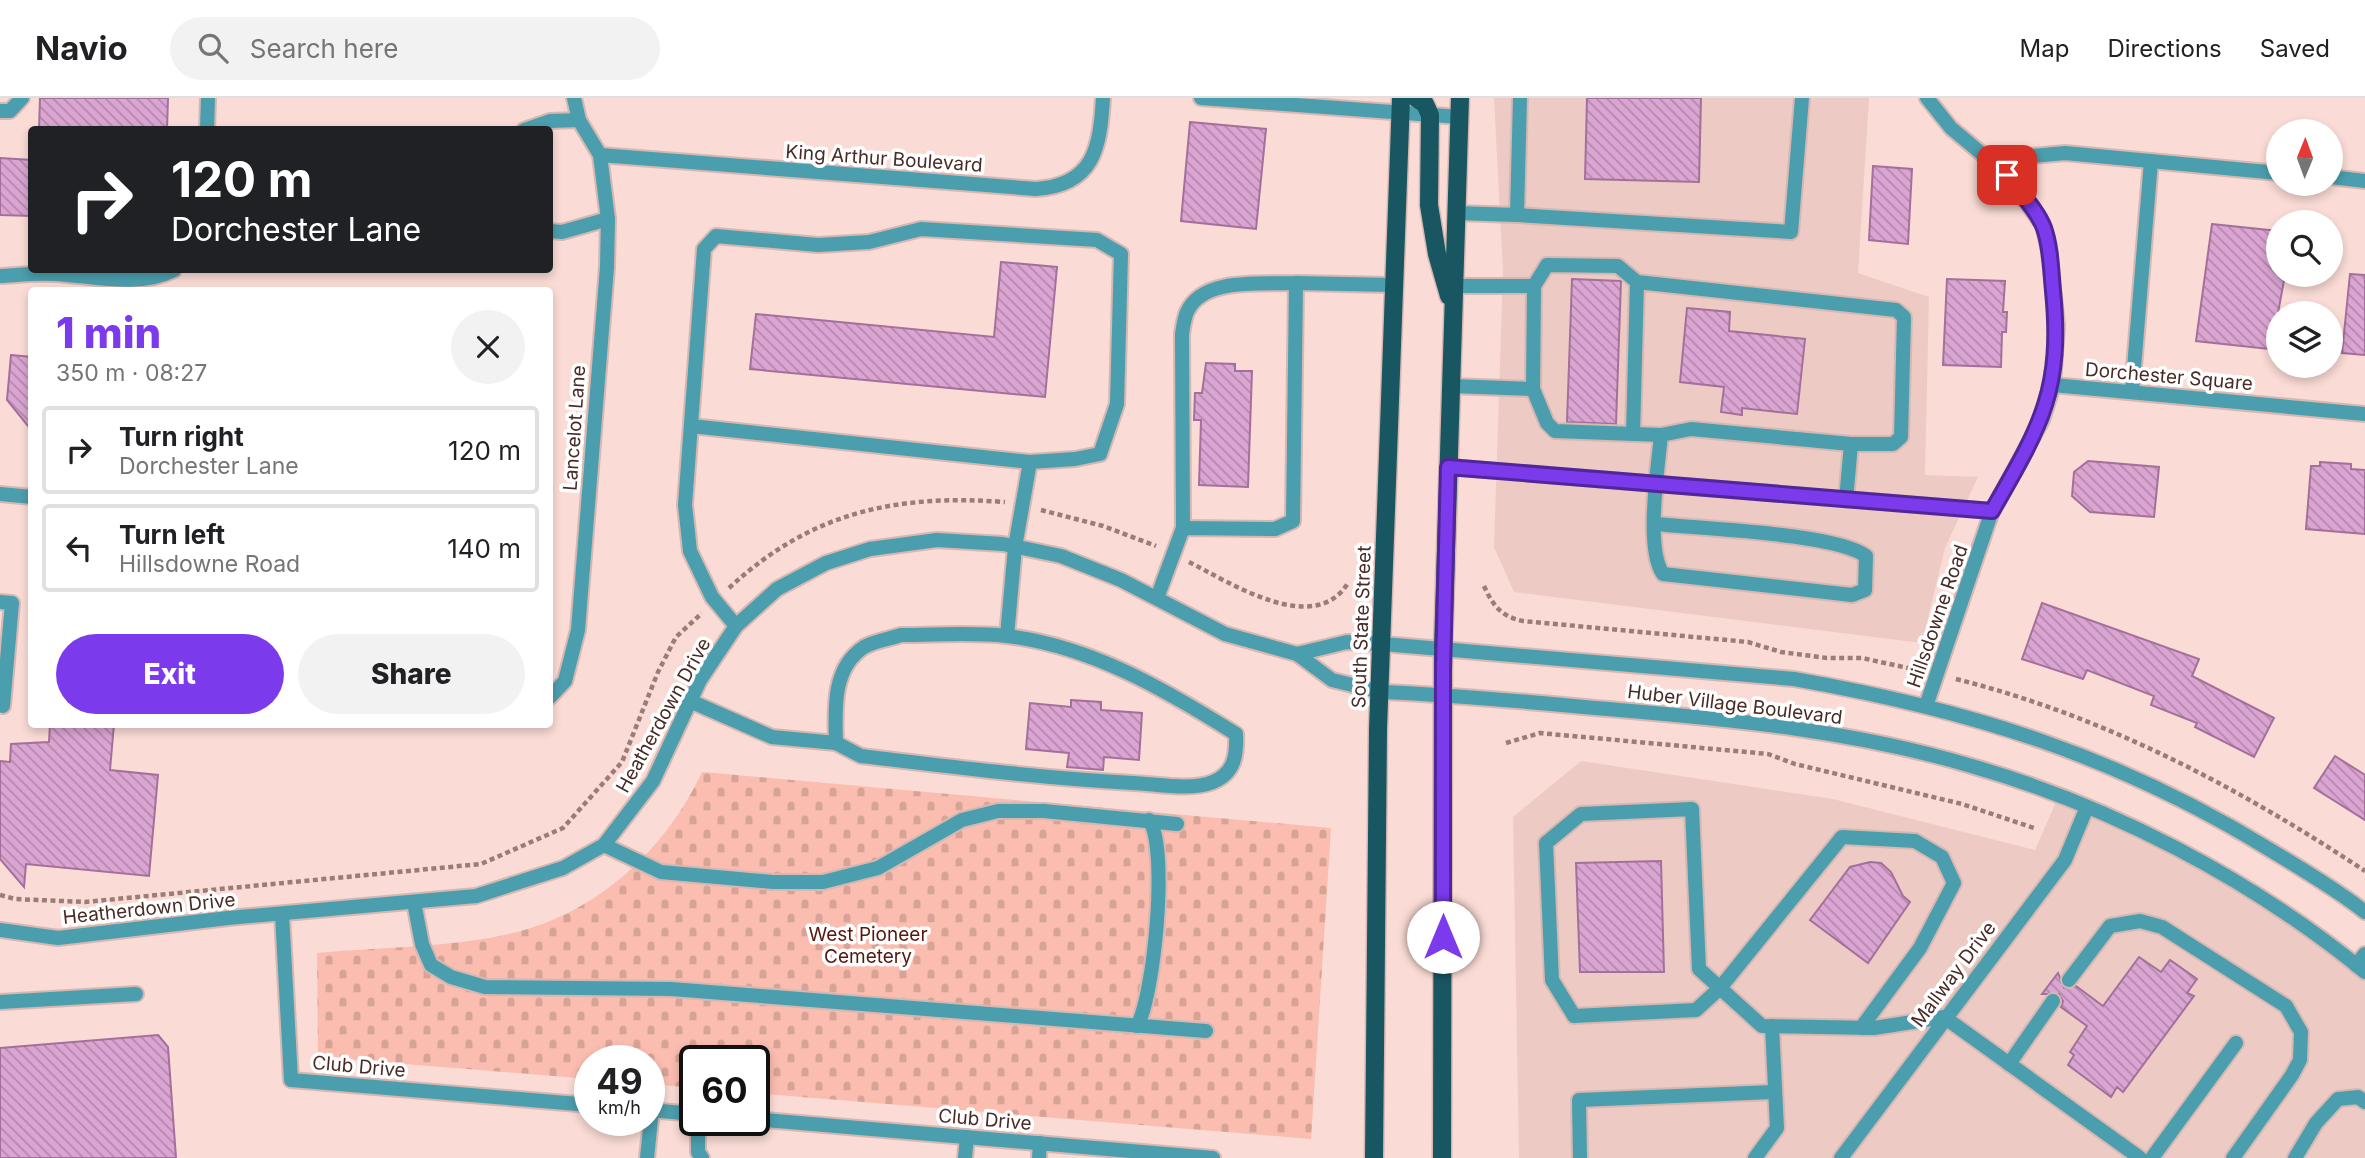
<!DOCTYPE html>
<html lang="en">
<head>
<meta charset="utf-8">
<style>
	:root { --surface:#fff; --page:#f2f2f2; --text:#202124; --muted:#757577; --line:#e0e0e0; --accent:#7c3aed }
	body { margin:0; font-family:Inter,sans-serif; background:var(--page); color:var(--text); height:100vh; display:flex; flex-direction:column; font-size:26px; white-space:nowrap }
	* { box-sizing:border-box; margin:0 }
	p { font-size:23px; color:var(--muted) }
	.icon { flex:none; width:38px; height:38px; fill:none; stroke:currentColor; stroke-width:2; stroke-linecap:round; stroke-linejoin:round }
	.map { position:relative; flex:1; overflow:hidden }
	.side { position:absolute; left:28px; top:189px; width:525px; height:441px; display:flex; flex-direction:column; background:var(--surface); border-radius:7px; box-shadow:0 4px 10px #0003 }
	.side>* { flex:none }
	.top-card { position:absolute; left:28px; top:28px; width:525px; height:147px; border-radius:7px; box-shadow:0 4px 10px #0003; background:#202124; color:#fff; overflow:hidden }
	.needle { width:46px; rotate:1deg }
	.buttons { position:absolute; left:2266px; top:21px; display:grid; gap:14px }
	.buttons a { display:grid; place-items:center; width:77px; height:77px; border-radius:50%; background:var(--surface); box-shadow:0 4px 10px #0003; font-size:35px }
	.speed { position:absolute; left:574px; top:947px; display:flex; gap:14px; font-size:35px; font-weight:700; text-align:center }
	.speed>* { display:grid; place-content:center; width:91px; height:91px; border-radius:50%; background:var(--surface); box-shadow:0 4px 10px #0003; line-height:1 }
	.speed small { font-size:18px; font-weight:400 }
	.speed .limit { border:4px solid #111; border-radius:10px; background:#fff; color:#111 }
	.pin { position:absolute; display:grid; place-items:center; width:60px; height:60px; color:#fff; margin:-30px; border-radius:14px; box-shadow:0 4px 10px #0006 }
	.me { position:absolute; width:77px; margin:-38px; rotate:0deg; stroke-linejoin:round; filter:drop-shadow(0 0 5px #0008) }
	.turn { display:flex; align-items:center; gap:24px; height:147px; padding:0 28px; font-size:32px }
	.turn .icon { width:91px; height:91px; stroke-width:2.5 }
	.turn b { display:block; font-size:49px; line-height:60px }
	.round { display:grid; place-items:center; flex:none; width:74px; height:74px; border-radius:37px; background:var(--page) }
	.summary { display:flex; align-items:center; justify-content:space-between; height:119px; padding:0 28px }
	h1 { font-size:42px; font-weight:800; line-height:52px; color:var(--accent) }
	.cta { display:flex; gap:14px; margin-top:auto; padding:14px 28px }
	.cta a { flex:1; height:80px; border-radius:42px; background:var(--accent); color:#fff; font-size:28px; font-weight:800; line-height:80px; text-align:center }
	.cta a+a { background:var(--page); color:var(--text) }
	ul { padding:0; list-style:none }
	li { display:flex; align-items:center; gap:21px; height:88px; margin:0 14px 10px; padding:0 14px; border:4px solid var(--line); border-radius:7px }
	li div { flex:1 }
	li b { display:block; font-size:26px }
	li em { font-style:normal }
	header { display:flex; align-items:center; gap:42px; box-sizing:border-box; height:98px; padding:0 35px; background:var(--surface); border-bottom:2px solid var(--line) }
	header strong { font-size:33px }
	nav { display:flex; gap:38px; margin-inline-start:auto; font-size:24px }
	.search { width:490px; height:63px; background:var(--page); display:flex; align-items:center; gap:18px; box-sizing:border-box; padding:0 24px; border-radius:38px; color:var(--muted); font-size:26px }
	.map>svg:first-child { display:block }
	.built { fill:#edcbc4 }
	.cemetery { fill:url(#cemetery-stones) }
	.building { fill:url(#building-back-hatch); stroke:#a3709c; stroke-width:2 }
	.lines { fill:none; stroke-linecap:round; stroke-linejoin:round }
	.service-casing { stroke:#d6b8b2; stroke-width:18 }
	.minor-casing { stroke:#d6b8b2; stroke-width:18 }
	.tertiary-casing { stroke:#d6b8b2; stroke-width:18 }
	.primary-casing { stroke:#d6b8b2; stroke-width:21 }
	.path { stroke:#9b7d77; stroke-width:4.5; stroke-dasharray:5 3.5; stroke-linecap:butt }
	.service { stroke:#4b9eae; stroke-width:14 }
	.minor { stroke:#4b9eae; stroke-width:14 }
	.tertiary { stroke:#4b9eae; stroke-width:14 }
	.primary { stroke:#185661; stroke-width:18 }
	.route-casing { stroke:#51269a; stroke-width:18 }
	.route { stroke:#7c3aed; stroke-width:12 }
	.labels { text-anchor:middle; stroke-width:7; stroke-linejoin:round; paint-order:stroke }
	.street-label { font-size:19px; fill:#482b26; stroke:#fff }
	.park-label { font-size:19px; fill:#56180e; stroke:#fff }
</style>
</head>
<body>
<header>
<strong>Navio</strong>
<div class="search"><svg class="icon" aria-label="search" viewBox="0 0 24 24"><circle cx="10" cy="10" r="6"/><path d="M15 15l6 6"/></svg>Search here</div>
<nav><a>Map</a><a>Directions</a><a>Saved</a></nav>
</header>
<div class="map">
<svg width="2365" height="1060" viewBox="0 0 2365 1060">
	<defs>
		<pattern id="cemetery-stones" width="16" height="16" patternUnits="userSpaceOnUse" patternTransform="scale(1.75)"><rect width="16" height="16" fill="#fabdb0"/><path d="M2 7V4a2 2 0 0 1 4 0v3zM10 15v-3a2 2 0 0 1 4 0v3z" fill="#d8a397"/></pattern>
		<pattern id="building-back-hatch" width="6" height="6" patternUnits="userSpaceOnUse" patternTransform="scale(1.75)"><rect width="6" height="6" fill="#dba5d3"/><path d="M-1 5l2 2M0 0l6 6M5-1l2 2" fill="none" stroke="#b487ab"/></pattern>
	</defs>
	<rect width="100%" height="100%" fill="#fadbd5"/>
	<g class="built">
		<path d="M1494,0H1869L1858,175L1929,199L1925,377L1978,379L1945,450L1922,545L1514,494L1494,449L1503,173Z"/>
		<path d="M1581,663L1833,701L2035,752L2059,697L2185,757L2365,874V1060H1519L1513,719Z"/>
	</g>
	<path class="cemetery" d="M702,674L1331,730L1311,1041L754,995V962H695V990L649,986V962H590V981L318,959L317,855C381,849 450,850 513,835C598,815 666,751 702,674Z"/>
	<g class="building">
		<path d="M40,0H168L167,32H39Z"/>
		<path d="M1587,0H1701L1699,84L1585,81Z"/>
		<path d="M1190,24L1266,31L1256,131L1181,123Z"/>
		<path d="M0,60L32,62V118L0,117Z"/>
		<path d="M1873,68L1912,71L1908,146L1869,142Z"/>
		<path d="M2212,126L2278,133V177H2285L2278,215V252L2196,243Z"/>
		<path d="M1001,164L1057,169L1045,299L750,271L756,216L994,239Z"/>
		<path d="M2350,176L2365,177V257L2342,255Z"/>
		<path d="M1572,181L1621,183L1616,326L1567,324Z"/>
		<path d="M1947,181L2005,183L2003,214H2007L2006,234H2002L2001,269L1943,267Z"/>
		<path d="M1687,210L1730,214L1729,233L1805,241L1797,316L1742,310V317L1721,314L1724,289L1680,284Z"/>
		<path d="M11,257L32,259V333L7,302Z"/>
		<path d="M1206,265L1235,266V273H1252L1248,389L1199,387L1201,322H1194L1195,295H1202Z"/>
		<path d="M2088,363L2159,369L2154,419L2090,414L2072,398L2074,374Z"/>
		<path d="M2320,364L2351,366V371L2365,372V436L2306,431L2311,368H2320Z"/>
		<path d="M2042,505L2199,561L2192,578L2274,620L2254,659L2195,629L2197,625L2151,607L2154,598L2087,572L2083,581L2022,561Z"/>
		<path d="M1071,602L1101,604V612L1142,615L1139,662L1104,659L1103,672L1067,669L1069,655L1026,651L1030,605L1071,609Z"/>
		<path d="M50,626H114L110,672L158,677L149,778L26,766L24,789L0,761V663L10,664L11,646L49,644Z"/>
		<path d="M2335,658L2365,677V722L2314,690Z"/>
		<path d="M1661,763L1664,874H1580L1576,765Z"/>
		<path d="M1870,764L1881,765L1891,774L1903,798L1910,804L1868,865L1810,822L1850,769Z"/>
		<path d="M2139,859L2161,874L2170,862L2197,881L2187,895L2194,898L2123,994L2117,989L2111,999L2068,967L2074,957L2070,954L2087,928L2061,909L2063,903L2059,896H2042L2058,875L2064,890L2076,888L2103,908Z"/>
		<path d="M158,937L168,949L176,1060H0V950Z"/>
	</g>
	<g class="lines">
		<g class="service-casing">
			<g id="service">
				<path d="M0,13H10L22,0"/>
				<path d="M207,32L208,0"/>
				<path d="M1457,115L1517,117L1520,0"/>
				<path d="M1517,117L1791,134L1802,0"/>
				<path d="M0,178C18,177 37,175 55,176C93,178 139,190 174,172"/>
				<path d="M1451,288L1533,291L1547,325L1555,333L1661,337L1691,331L1851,346H1893L1901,339L1904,219L1896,212L1637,184L1618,168L1547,167L1534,188H1454"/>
				<path d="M1533,291L1534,188"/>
				<path d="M691,328L1030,364"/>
				<path d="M1633,336L1637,184"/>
				<path d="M0,396L32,399"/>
				<path d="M1846,402L1851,346"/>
				<path d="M1656,426C1702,431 1834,435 1866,458L1865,492L1852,497L1663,476C1645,450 1658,370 1661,337"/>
				<path d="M1183,430L1182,236C1183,230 1184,221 1187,214C1203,178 1264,187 1296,185"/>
				<path d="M1157,500L1183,430L1275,431L1293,423L1296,185L1393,187"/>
				<path d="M0,504L12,505L3,608"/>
				<path d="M736,528L712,499L690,453L685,407L704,151L716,138L818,147L869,144L921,131L1097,142L1121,156L1117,306L1100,356L1075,361L1030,364L1015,449L1007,538"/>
				<path d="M901,537C936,537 973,534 1007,538C1091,548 1166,592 1236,636C1237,656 1235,675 1213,684C1191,693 1157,686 1133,685C1042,680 952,669 861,658L836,645C835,611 832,570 864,549C874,543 889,541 901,537Z"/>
				<path d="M690,603L772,639L836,645"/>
				<path d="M604,747L661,774L773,784H823L878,770L962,722L998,713H1044L1177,726"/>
				<path d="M414,804L422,846L431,867L451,879L485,889L671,891L1206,933"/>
				<path d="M2069,882L2110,828L2140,823L2162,829L2286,908L2301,934L2300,962L2292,977L2233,1060"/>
				<path d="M0,904L136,896"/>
				<path d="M1137,928C1154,899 1169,749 1149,722"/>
				<path d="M1861,930L1920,850L1954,785L1942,759L1915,743L1842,739L1720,890L1696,912L1574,918L1552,882L1546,745L1581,716L1692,711L1699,871L1762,928L1874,930L1944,919L2140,1060"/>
				<path d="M2009,966L2053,903"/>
				<path d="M698,1022V1054L702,1060"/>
				<path d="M647,1060L652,1012"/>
				<path d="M965,1060L967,1039"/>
				<path d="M1039,1060L1040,1045"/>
				<path d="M1580,1060L1579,1002L1773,994"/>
				<path d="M1755,1060L1777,1030L1772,928"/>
				<path d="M2152,1060L2236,945"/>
				<path d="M2295,1060L2316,1025L2338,1001L2358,999L2365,1004"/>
			</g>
		</g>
		<g class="minor-casing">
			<g id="minor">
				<path d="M1201,0L1460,19"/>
				<path d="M524,32L550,23L579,22"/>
				<path d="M600,57L1036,91C1094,87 1100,50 1103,0"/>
				<path d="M2007,77L2031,58L2065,55L2278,75"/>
				<path d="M2331,79L2365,83"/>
				<path d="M550,133L562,134L608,121"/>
				<path d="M2053,287L2365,316"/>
				<path d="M2132,294L2151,63"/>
				<path d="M1448,369L1992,413"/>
				<path d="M1297,556L1347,544L1383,546"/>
				<path d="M550,599L565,583L578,532L607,169L608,121L600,57L579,22L574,0"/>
				<path d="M1926,608L1992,413L2042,322L2053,287L2057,227L2049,153L2043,127L2007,77L1951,30L1927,0"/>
				<path d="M282,816L291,982L590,1007"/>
				<path d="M0,832L58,840L228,820L476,798L563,770L604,747L653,683L700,582L736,528L777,491L826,465L870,451L937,442L1003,446L1061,458L1121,482L1225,536L1297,556L1332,582L1381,594"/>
				<path d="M2356,867L2365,856"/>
				<path d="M649,1012L695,1016"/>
				<path d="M754,1021L1213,1060"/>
				<path d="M1841,1060L2065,762L2087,709"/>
			</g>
		</g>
		<g class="tertiary-casing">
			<g id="tertiary">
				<path d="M1383,546L1794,581C1971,612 2118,658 2272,753C2303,772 2336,791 2365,814"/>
				<path d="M1381,594C1460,597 1539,605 1619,612C1738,622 1853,633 1968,667C2110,707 2251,781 2365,874"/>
			</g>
		</g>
		<g class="primary-casing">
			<g id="primary">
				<path d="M1416,0L1425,6L1430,17L1429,107L1437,156L1449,198"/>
				<path d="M1374,1060L1378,631L1401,0"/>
				<path d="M1442,1060L1443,550L1460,0"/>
			</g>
		</g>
		<g class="path">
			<path d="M1041,412L1103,428L1156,448"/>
			<path d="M1189,464C1229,484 1314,540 1348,485"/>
			<path d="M1484,488C1493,508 1502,519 1523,523L1748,544L1781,554L1827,560H1862L1917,572"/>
			<path d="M729,490C811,414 895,396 1005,404"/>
			<path d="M1956,581C2104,618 2238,689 2365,773"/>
			<path d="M1506,645L1540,635L1768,656L1795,666L1962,706L2037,731"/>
			<path d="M0,797L15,801L85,804L481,766L563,730L622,664L658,574L676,539L702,515"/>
		</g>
		<use href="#service" class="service"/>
		<use href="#minor" class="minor"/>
		<use href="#tertiary" class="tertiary"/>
		<use href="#primary" class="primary"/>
	</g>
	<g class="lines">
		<g class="route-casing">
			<path id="route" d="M1443,839V573L1448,369L1992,413C2040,329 2063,293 2053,193C2051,172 2051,150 2044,130C2037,111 2018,93 2007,77"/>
		</g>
		<use href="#route" class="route"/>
	</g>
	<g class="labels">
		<g class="street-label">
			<text transform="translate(884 60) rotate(4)" y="7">King Arthur Boulevard</text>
			<text transform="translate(2169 278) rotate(5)" y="7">Dorchester Square</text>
			<text transform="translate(574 330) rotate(-86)" y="7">Lancelot Lane</text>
			<text transform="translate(1937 518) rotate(-71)" y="7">Hillsdowne Road</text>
			<text transform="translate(1361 529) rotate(-88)" y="7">South State Street</text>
			<text transform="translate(1735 606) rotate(7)" y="7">Huber Village Boulevard</text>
			<text transform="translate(663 617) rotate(-61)" y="7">Heatherdown Drive</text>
			<text transform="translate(149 810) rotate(-6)" y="7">Heatherdown Drive</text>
			<text transform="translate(1953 876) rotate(-53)" y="7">Mallway Drive</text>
			<text transform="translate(359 968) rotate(5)" y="7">Club Drive</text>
			<text transform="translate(985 1021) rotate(5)" y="7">Club Drive</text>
		</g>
		<g class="park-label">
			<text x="868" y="843">West Pioneer<tspan x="868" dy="22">Cemetery</tspan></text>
		</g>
	</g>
</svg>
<div class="buttons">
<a><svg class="needle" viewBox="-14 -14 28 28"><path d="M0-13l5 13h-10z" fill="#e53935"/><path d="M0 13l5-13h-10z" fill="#757577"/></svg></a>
<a><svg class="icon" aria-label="search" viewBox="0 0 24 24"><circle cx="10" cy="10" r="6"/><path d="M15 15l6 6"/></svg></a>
<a><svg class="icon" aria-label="layers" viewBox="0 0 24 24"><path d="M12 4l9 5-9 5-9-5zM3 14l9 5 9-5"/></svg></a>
</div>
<div class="speed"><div>49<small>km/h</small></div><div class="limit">60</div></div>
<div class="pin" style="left:2007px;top:77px;background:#d93025"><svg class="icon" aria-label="arrive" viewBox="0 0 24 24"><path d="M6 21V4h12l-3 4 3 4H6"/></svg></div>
<svg class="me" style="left:1443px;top:839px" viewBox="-20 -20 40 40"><circle r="19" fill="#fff"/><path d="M0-13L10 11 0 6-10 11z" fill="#7c3aed"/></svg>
<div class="top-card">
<div class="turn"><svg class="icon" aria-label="right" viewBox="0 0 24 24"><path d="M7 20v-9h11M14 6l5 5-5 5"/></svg><div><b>120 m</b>Dorchester Lane</div></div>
</div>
<section class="side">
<div class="summary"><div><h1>1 min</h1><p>350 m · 08:27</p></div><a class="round"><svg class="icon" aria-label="close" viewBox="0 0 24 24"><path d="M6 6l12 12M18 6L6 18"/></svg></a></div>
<ul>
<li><svg class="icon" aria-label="right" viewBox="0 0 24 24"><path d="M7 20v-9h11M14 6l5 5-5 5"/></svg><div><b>Turn right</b><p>Dorchester Lane</p></div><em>120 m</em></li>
<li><svg class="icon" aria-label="left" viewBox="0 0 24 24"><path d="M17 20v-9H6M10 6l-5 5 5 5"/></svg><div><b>Turn left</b><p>Hillsdowne Road</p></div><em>140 m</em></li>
</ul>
<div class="cta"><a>Exit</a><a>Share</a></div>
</section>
</div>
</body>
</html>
